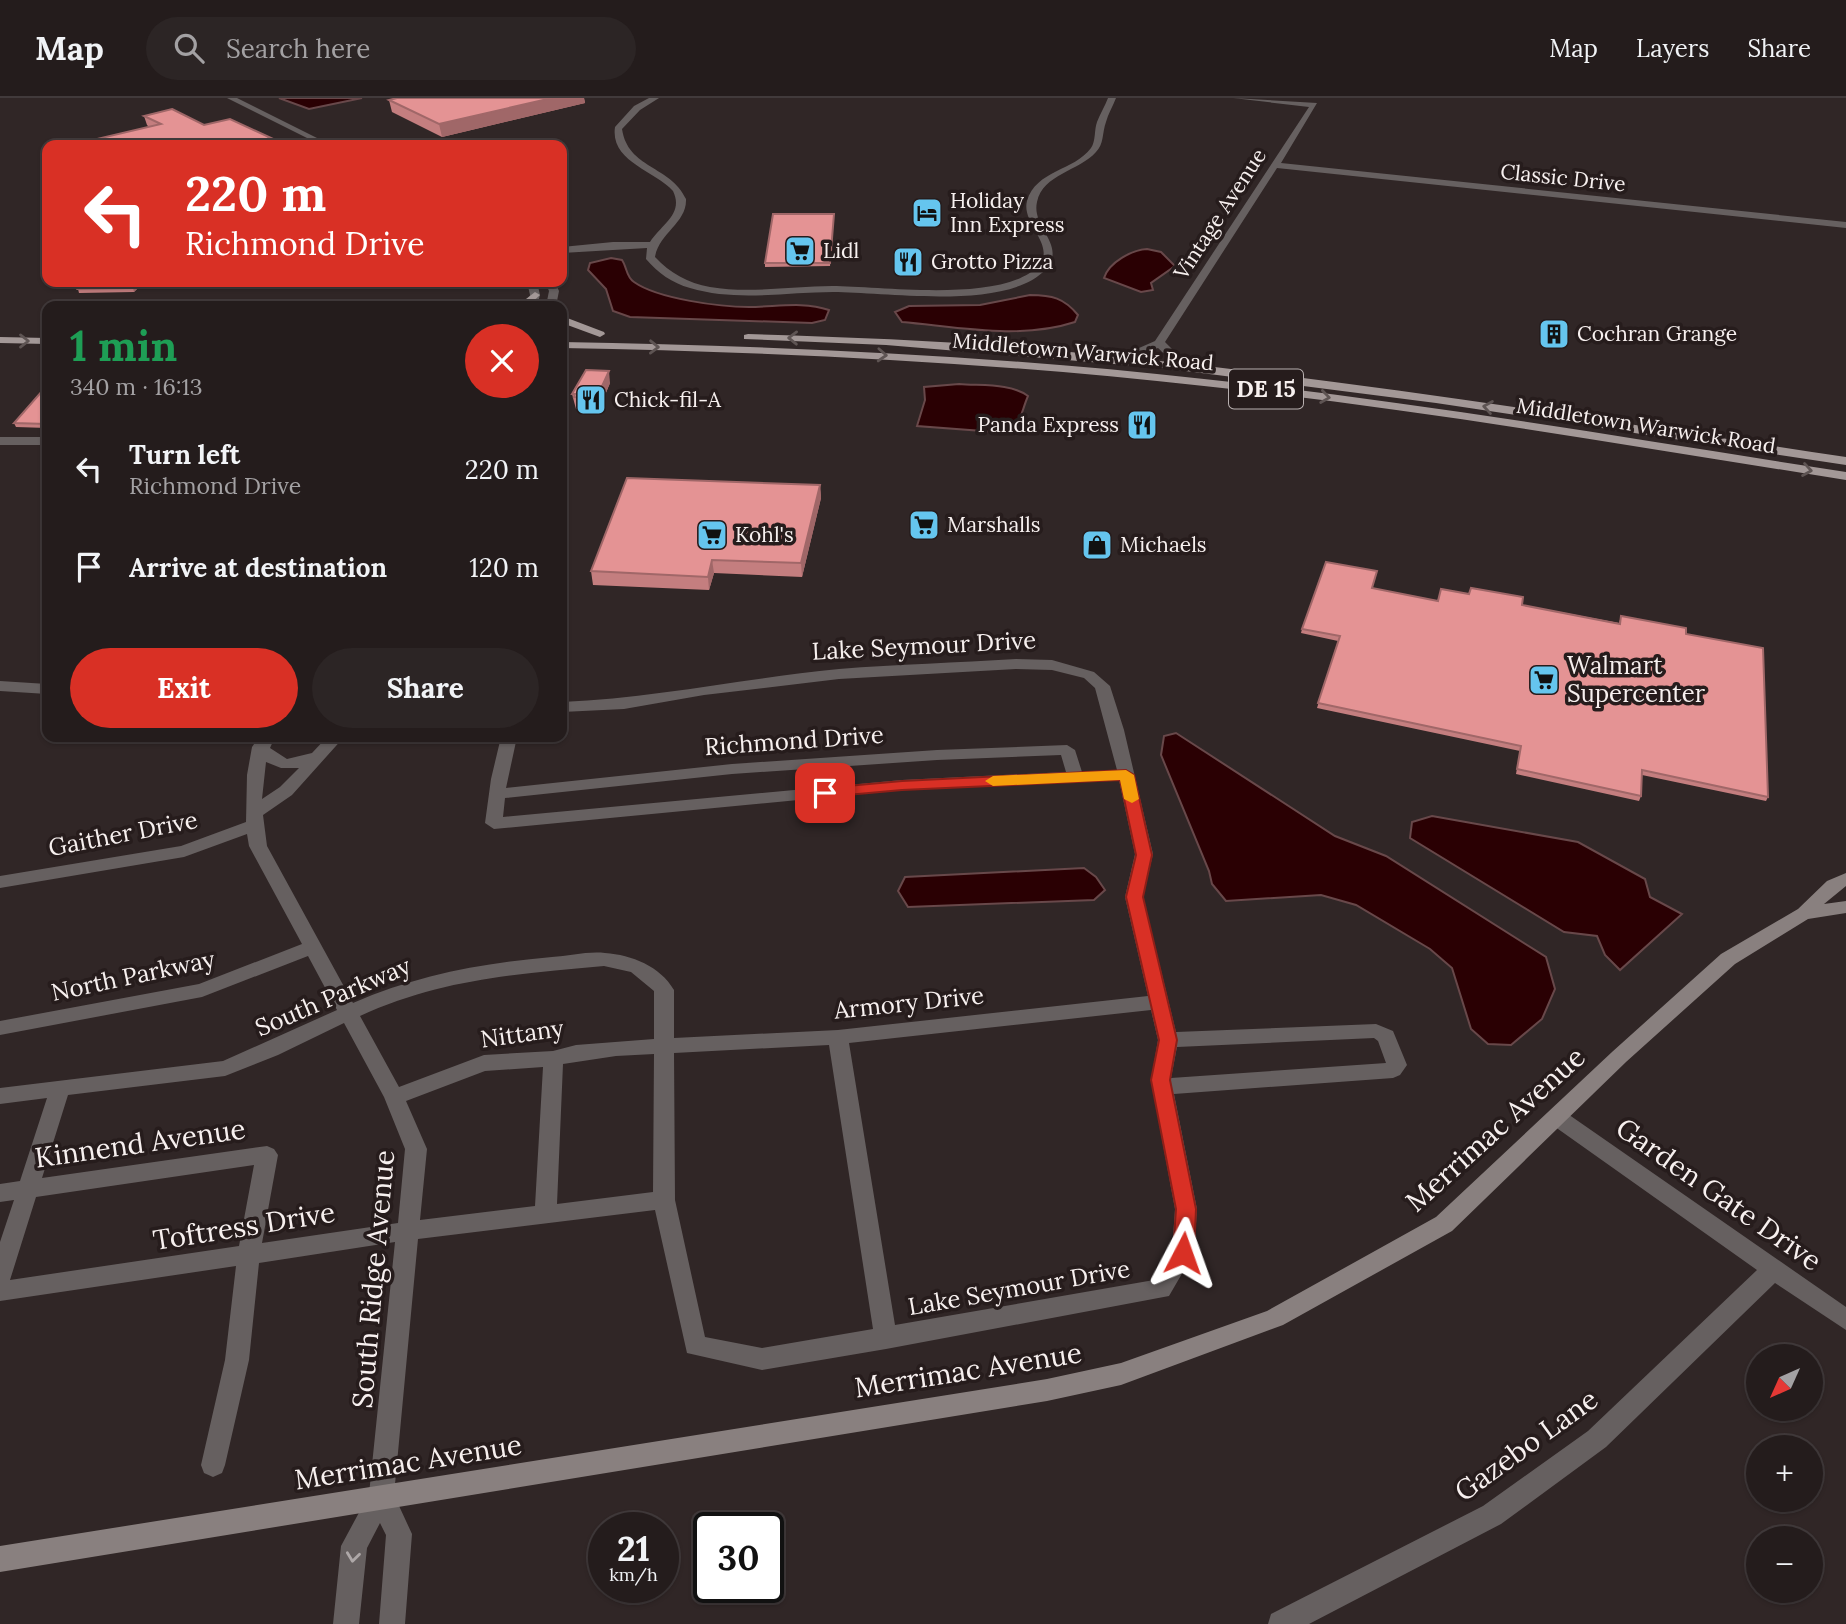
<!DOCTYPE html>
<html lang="en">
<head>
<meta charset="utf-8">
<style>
	:root { --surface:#241c1c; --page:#2c2525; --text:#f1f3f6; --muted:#a3a1a3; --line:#413a3b; --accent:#d93025 }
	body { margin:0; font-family:Lora,serif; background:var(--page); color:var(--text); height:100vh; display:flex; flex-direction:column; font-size:26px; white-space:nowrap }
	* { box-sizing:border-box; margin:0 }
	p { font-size:23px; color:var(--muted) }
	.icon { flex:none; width:38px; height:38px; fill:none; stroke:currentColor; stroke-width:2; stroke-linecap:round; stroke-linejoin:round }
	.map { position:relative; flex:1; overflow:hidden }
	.panel { position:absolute; left:42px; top:203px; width:525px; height:441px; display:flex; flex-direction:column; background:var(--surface); border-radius:14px; box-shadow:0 2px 5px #0004,0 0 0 2px var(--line) }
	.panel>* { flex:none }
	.hud { position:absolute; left:42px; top:42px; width:525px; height:147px; border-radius:14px; box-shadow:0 2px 5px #0004,0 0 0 2px var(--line); background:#d93025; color:#fff; overflow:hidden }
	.needle { width:46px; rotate:225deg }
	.controls { position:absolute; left:1746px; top:1246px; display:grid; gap:14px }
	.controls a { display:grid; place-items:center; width:77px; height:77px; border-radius:50%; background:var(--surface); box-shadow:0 2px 5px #0004,0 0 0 2px var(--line); font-size:35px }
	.speed { position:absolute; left:588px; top:1414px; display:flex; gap:14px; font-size:35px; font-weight:700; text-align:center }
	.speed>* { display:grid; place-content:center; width:91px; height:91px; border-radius:50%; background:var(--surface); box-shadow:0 2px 5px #0004,0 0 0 2px var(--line); line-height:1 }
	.speed small { font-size:18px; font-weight:400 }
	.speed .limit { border:4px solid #111; border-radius:10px; background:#fff; color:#111 }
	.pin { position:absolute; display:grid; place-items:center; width:60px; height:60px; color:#fff; margin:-30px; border-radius:14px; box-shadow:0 4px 10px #0006 }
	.me { position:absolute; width:77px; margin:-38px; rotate:4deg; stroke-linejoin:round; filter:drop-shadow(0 0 5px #0008) }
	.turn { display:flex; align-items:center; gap:24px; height:147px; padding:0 28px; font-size:32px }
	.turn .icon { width:91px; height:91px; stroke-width:2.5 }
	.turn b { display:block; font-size:49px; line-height:60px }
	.round { display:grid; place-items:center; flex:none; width:74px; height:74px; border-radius:37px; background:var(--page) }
	.headline { display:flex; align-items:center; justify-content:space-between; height:119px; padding:0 28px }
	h1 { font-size:42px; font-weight:700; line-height:52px; color:#1e9e55 }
	.cta { display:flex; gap:14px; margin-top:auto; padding:14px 28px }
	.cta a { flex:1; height:80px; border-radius:42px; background:var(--accent); color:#fff; font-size:28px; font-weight:700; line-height:80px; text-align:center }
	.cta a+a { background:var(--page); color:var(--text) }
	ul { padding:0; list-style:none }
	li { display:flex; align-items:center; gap:21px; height:98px; padding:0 28px }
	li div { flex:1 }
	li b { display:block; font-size:26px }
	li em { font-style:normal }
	header { display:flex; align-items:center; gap:42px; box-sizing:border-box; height:98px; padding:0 35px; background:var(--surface); border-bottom:2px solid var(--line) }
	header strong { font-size:33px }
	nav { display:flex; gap:38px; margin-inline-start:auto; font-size:24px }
	.search { width:490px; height:63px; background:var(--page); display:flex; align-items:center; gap:18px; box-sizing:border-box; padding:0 24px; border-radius:38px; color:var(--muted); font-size:26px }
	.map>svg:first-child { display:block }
	.water { fill:#2a0003; stroke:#68484a; stroke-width:2 }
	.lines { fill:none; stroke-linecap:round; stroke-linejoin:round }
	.street { fill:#666060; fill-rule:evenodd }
	.secondary { fill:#89807f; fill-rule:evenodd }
	.primary { fill:#a39897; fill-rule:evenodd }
	.wall { fill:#c47e7f }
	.shaded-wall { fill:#a06768 }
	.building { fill:#e49394; stroke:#a06768; stroke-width:2 }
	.oneway { stroke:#5e5453 }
	.oneway2 { stroke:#aea8a8 }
	.route { fill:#d93025; stroke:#8d1f18; stroke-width:2 }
	.slow { fill:#f59e0b }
	.labels { text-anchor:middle; stroke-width:7; stroke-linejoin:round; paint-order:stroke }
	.far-street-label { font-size:21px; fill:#f7f0ef; stroke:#261c1c }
	.far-poi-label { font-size:21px; fill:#f7f0ef; stroke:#261c1c; text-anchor:start }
	.shield { fill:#261c1c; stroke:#b8b0b0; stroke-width:2 }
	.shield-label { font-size:23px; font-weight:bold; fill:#f7f0ef }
	.street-label { font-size:24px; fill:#f7f0ef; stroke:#261c1c }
	.poi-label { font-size:24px; fill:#f7f0ef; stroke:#261c1c; text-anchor:start }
	.near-street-label { font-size:28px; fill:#f7f0ef; stroke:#261c1c }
</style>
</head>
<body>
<header>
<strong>Map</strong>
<div class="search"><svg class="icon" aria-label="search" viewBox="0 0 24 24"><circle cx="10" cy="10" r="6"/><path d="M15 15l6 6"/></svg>Search here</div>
<nav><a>Map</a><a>Layers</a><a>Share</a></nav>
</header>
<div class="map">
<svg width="1846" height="1526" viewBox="0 0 1846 1526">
	<rect width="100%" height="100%" fill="#302626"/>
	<g class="water">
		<path d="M279,0H362L309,11Z"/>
		<path d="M1147,151L1161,154L1175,168L1151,185L1153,192L1141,194L1104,180C1109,164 1132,152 1147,151Z"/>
		<path d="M611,160L622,162C627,169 626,179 634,184C658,201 721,209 749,209C776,209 803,203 829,212L825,222L812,225L630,219L613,213L606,191L588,172L590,165Z"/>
		<path d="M1030,197C1052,197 1064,200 1078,217L1075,224C1020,242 958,229 902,224L895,214L909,208L980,207Z"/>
		<path d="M959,286C981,288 1011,285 1028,298C1019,319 1022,332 996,334L917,328L925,302L924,289Z"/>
		<path d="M1176,635L1335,738L1386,758L1546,859L1555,891L1542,921L1511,947L1488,946L1471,931L1452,870L1430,851L1356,807L1321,797L1226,803L1212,786L1209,773L1161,657L1164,638Z"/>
		<path d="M1432,718L1578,744L1645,781L1650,799L1682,816L1620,872L1605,857L1597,838L1564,834L1410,740L1412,724Z"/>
		<path d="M1084,770L1096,779L1105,792L1094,802L908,809L898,793L905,779Z"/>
	</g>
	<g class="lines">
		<g class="street">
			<path d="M227,0H237L331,47H321Z"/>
			<path d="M649,0H659L640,12L622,31C628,71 670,67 686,101C687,125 659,135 655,159C670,175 688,185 710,189C750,196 791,188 832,188C881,188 1005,206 1039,167C1056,147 1021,126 1027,103C1036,72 1074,73 1091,50C1096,43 1094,32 1097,24C1100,16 1105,8 1108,0H1116C1113,8 1108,16 1106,24C1102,35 1104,46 1096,54C1079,73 1043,76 1037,104C1031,130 1068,148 1045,172C1006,213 886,194 833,194C785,194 737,204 690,190C672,185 658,175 646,161L647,150L562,155V149L613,144H650C662,126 684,116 673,93C654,72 610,64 615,29L634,8Z"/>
			<path d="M1233,0L1317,5L1281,65L1846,124V130L1277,70L1165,244L1180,259L1198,268V272C1182,274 1169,260 1158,250L1142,256L1103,262V258L1139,250L1155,243L1309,9Z"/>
			<path d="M527,184H537L540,197L537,208H527L530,197Z"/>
			<path d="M545,184H555L559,193L556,208H546L549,193Z"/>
			<rect x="0" y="339" width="47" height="8"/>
			<path d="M1016,561L1052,562L1094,574L1110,588L1124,632L1153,756L1143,799L1176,934L1376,926L1393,933L1407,967L1400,977L1393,980L1174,996L1197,1111L1194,1155L1169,1198L886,1251L762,1272L687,1255L655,1112L418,1141L394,1397L412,1436L405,1526H379L386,1437L380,1425L367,1450L359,1526H333L341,1448L369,1396L395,1144L259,1165L249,1262L225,1367L222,1375L213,1379L204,1375L201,1367L225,1262L236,1168L0,1203V1144L14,1102L0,1104V1086L20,1083L47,1000L0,1006V990L223,963L337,912L308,858L202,899L0,937V923L199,886L302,846L249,748L247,736L184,759L0,790V778L181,748L246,724L247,677L252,649L259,639H275L270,650L287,661L312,655L327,639H344L292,697L263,717L267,748L353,905C417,877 482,865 552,859C569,858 588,853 605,855C632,857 660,868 674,892V940L838,932L1148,898L1125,799L1135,756L1119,682L902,692L494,731L485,725L491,681L501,639H517L506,690L732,666L937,652L1067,647L1075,652L1082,674L1117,672L1095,590L1084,580L1052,572L1016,571L839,581L704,597L624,611L562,614V604C655,600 746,580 839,571C898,566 957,565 1016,561ZM1061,657L1066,674L902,682L503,719L505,700L732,676L937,662ZM266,664L281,670H299L280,689L262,701ZM604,868L631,874L654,893V941L576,947L553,953L484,957L399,989L360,918C441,881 517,876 604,868ZM1151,912L1158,942L1151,982L1175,1111L1172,1153L1154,1182L895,1227L849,945ZM344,925L384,999L405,1051L398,1125L262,1145L278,1057L274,1051L267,1048L42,1080L68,997L225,978L278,957ZM1374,940L1378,943L1386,965L1171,980L1177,949ZM829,947L873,1231L762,1250L705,1239L675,1102L674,955ZM654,956L653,1094L557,1106L563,966L616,958ZM543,969L535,1108L420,1122L427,1051L406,1003L485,973ZM254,1067L239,1148L10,1182L36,1099Z"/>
			<path d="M0,583L47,586V596L0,593Z"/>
			<path d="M1558,1012L1565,1014L1846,1209V1232L1775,1185L1606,1349L1501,1426L1309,1526H1268L1271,1516L1483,1408L1588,1333L1757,1172L1551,1026L1548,1020L1551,1014Z"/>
		</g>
		<path class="secondary" d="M1846,775V788L1824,806L1846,803V815L1808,821L1735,866L1626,964L1452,1133L1283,1227L1121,1287L1047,1303L0,1474V1448L1047,1281L1121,1265L1267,1213L1436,1119L1612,954L1721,856L1798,811L1827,783Z"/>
		<g class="primary">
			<path d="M535,194L540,197L528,208H517Z"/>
			<path d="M562,218L604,234L605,236L600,239L562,225Z"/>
			<path d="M748,236C841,239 933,242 1025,250C1301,273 1573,318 1846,359V367L1436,305L1162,270L886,247L744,241V237Z"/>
			<path d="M0,239L47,240V246L0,245Z"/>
			<path d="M562,244C776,248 990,257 1204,281C1419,304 1632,341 1846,374V382C1632,348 1419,311 1204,288C990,264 776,254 562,250Z"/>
		</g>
	</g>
	<g class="wall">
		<path d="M397,0H584L585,5L442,39L392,14L389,2Z"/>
		<path d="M144,18L204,27L271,40L273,47H85L84,44L149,29L147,27Z"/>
		<path d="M834,116L830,168L765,169V165Z"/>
		<path d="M144,184L134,194L79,195L78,191Z"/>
		<path d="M610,285L600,309L595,312L576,311L572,296Z"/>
		<path d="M47,292V330L16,329L14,325Z"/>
		<path d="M820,387L821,400L802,479L714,475L709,492L593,487L591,473Z"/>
		<path d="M1372,490L1438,503L1522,507L1619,525L1621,518L1686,536L1768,699L1766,703L1642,677L1641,698L1639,703L1516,676L1520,653L1317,610L1338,543L1301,535L1302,531Z"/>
	</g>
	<g class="shaded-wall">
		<path d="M552,0H584L585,5L442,39L439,26Z"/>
		<path d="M271,40L273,47L262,42Z"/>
		<path d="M139,184H144L134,194L133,190Z"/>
		<path d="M609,273L610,285L600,309L595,312L593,300Z"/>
		<path d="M820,387L821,400L802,479L801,465Z"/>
		<path d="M712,462L714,475L709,492L708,479Z"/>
	</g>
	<g class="building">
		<path d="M397,0H552L439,26L389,2Z"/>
		<path d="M172,11L204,27L230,21L271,40L262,42L273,47H90L84,44L161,26L144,18Z"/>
		<path d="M773,116H834L830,165H765Z"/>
		<path d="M84,184H139L133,190L78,191Z"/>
		<path d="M586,272L609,273L598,297L593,300L574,299L575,296H572Z"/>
		<path d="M43,292H47V326L14,325Z"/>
		<path d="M627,380L820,387L801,465L712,462L708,479L591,473Z"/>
		<path d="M1326,464L1377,473L1372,490L1438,503L1441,491L1469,496L1471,490L1523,499L1522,507L1620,526L1621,518L1686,530V536L1763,550L1768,699L1642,672L1641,698L1517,671L1521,648L1318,605L1340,538L1302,531Z"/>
	</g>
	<defs><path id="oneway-chevron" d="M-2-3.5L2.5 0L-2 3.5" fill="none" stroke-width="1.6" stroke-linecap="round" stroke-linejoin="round" transform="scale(1.75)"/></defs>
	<g class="oneway">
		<use href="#oneway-chevron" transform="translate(793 240) rotate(-179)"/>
		<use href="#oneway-chevron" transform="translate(24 243)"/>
		<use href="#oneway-chevron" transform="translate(654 249) rotate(1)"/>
		<use href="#oneway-chevron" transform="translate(882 257) rotate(3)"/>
		<use href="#oneway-chevron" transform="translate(1325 299) rotate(8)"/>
		<use href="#oneway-chevron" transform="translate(1488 309) rotate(-171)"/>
		<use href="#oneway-chevron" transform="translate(1807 372) rotate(9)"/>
	</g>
	<use class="oneway2" href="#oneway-chevron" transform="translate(353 1459) rotate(97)"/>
	<path class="route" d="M1126,672L1134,677L1152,757L1143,799L1177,942L1170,982L1196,1111L1194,1155L1191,1161L1183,1164L1176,1161L1173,1155L1176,1111L1151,982L1159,942L1126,799L1136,757L1120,682L902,692L825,699L818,695L825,690L902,683Z"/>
	<path class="slow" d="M1126,672L1134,677L1139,701L1132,705L1124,701L1120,682L993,688L985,683L993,678Z"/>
	<defs>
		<g id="hotel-square" transform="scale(1.575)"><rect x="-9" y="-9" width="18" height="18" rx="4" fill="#65c5ee" stroke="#261c1c"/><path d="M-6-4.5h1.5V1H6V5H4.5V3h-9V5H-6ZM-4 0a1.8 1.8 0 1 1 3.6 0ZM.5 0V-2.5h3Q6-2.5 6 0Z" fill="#111"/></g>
		<g id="supermarket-square" transform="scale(1.575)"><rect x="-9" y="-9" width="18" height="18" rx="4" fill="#65c5ee" stroke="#261c1c"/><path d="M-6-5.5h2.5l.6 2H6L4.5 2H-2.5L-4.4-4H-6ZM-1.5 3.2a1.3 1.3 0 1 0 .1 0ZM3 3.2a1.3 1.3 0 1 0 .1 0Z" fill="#111"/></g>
		<g id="restaurant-square" transform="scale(1.575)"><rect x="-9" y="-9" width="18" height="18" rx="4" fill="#65c5ee" stroke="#261c1c"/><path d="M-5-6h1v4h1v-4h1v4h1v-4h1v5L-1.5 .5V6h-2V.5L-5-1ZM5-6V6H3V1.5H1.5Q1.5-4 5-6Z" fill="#111"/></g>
		<g id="building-square" transform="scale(1.575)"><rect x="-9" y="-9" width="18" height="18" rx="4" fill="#65c5ee" stroke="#261c1c"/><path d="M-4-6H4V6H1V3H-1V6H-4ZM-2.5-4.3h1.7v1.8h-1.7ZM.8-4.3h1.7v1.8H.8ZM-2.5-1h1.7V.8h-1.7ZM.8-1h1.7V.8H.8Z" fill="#111"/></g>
		<g id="shop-square" transform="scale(1.575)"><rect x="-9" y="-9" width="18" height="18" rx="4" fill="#65c5ee" stroke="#261c1c"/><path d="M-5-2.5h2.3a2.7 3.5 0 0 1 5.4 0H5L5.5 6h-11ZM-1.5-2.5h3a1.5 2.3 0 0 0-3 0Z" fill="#111"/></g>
	</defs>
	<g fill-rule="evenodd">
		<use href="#hotel-square" x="927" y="115"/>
		<use href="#supermarket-square" x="800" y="153"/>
		<use href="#restaurant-square" x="908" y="164"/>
		<use href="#building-square" x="1554" y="236"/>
		<use href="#restaurant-square" x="591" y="302"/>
		<use href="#restaurant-square" x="1142" y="327"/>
		<use href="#supermarket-square" x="924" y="427"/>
		<use href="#supermarket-square" x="712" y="437"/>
		<use href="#shop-square" x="1097" y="447"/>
		<use href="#supermarket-square" x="1544" y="582"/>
	</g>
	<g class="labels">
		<g class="far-street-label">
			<text transform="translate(1563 80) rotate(6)" y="7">Classic Drive</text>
			<text transform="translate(1220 116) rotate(-57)" y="7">Vintage Avenue</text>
			<text transform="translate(1083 254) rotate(5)" y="7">Middletown Warwick Road</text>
			<text transform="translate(1646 328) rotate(9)" y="7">Middletown Warwick Road</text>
		</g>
		<g class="far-poi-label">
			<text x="950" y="110">Holiday<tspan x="950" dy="24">Inn Express</tspan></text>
			<text x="823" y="160">Lidl</text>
			<text x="931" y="171">Grotto Pizza</text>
			<text x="1577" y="243">Cochran Grange</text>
			<text x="614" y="309">Chick-fil-A</text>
			<text x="1119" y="334" text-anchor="end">Panda Express</text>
			<text x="947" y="434">Marshalls</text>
			<text x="735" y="444">Kohl's</text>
			<text x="1120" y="454">Michaels</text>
		</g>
		<rect class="shield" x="1229" y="271.5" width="74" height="39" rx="5"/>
		<g class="shield-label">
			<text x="1266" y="299">DE 15</text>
		</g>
		<g class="street-label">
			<text transform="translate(924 548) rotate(-3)" y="8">Lake Seymour Drive</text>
			<text transform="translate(794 643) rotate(-4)" y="8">Richmond Drive</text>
			<text transform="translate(123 736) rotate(-11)" y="8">Gaither Drive</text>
			<text transform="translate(133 878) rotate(-12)" y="8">North Parkway</text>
			<text transform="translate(333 899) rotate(-23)" y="8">South Parkway</text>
			<text transform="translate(909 905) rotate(-6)" y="8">Armory Drive</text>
			<text transform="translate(522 936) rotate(-8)" y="8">Nittany</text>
			<text transform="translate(1019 1190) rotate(-10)" y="8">Lake Seymour Drive</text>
		</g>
		<g class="poi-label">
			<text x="1567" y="576">Walmart<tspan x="1567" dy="28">Supercenter</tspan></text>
		</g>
		<g class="near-street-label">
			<text transform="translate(1495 1031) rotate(-42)" y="10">Merrimac Avenue</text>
			<text transform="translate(140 1045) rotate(-8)" y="10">Kinnend Avenue</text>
			<text transform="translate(1719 1096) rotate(35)" y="10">Garden Gate Drive</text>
			<text transform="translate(244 1128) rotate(-9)" y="10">Toftress Drive</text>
			<text transform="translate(373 1181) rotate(-85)" y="10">South Ridge Avenue</text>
			<text transform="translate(968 1272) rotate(-9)" y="10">Merrimac Avenue</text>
			<text transform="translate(1526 1347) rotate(-36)" y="10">Gazebo Lane</text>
			<text transform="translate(408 1364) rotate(-9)" y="10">Merrimac Avenue</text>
		</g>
	</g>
</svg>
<div class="controls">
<a><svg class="needle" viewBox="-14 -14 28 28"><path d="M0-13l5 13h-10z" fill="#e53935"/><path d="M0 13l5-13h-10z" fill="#a3a1a3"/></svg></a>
<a>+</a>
<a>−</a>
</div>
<div class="speed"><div>21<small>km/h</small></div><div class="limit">30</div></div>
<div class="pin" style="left:825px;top:695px;background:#d93025"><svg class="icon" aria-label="arrive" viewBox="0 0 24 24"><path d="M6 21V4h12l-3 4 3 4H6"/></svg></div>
<svg class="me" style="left:1183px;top:1155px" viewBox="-20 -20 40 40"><path d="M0-17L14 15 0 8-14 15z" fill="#d93025" stroke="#fff" stroke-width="4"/></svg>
<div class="hud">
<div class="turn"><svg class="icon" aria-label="left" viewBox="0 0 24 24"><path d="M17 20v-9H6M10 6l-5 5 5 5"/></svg><div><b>220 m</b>Richmond Drive</div></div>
</div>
<section class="panel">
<div class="headline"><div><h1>1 min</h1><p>340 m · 16:13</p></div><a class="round" style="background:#d93025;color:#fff"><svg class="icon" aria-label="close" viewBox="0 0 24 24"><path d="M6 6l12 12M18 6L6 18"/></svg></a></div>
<ul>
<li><svg class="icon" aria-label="left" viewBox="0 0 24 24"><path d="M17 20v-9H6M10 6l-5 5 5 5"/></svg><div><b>Turn left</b><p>Richmond Drive</p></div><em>220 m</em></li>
<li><svg class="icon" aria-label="arrive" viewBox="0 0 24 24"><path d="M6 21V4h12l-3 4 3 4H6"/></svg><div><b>Arrive at destination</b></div><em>120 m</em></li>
</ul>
<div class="cta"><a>Exit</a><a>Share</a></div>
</section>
</div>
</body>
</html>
